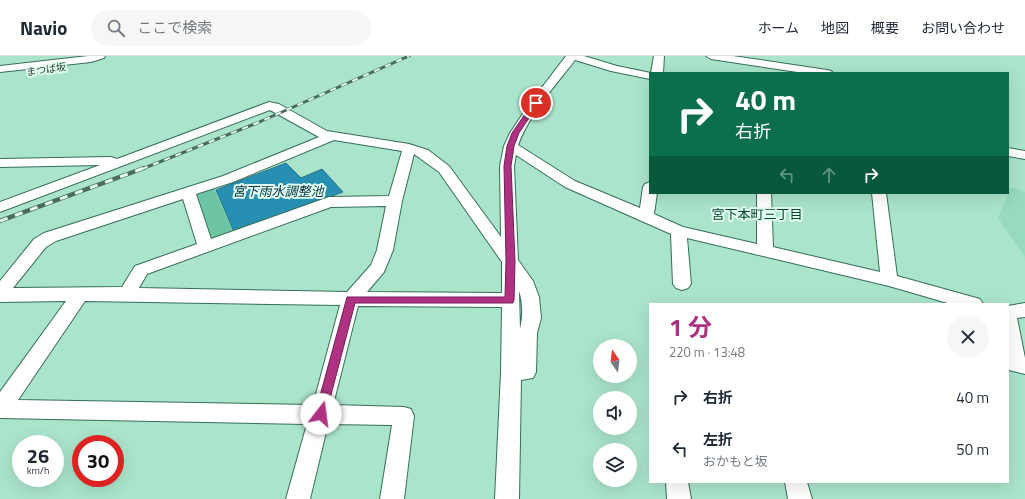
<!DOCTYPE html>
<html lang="ja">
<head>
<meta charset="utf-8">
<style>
	:root { --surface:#fff; --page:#f6f6f7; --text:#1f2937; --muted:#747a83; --line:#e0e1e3; --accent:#af3282 }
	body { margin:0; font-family:"Titillium Web","Noto Sans JP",sans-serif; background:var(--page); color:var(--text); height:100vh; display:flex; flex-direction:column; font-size:15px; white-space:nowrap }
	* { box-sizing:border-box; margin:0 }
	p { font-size:13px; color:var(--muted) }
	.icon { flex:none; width:22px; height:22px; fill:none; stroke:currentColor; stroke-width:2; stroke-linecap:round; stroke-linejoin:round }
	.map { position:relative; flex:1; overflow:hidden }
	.details { position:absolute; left:649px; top:247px; width:360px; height:180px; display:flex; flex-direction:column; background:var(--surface); border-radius:0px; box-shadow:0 4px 16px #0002 }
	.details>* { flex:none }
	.hud { position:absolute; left:649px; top:16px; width:360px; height:122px; border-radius:0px; box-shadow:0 4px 16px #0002; background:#0b6e4f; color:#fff; overflow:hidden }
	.needle { width:26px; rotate:346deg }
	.controls { position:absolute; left:593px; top:283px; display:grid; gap:8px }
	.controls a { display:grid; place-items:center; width:44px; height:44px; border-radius:50%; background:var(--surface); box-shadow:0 4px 16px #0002; font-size:20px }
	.speed { position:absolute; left:12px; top:379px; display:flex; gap:8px; font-size:20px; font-weight:700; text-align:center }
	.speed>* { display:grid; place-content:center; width:52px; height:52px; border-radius:50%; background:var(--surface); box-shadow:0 4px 16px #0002; line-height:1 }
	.speed small { font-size:10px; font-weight:400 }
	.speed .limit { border:6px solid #d22; background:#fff; color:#111 }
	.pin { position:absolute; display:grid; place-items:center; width:34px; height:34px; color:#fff; margin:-17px; border:2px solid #fff; border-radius:50%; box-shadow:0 1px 4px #0007 }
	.me { position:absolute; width:44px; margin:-22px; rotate:15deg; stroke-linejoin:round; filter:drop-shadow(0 0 3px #0008) }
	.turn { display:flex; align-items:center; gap:14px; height:84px; padding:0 20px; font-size:18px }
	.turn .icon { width:52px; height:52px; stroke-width:2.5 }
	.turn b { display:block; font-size:28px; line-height:34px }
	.lanes { display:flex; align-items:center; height:38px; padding:0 20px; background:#0003; justify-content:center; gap:20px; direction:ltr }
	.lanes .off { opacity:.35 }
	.round { display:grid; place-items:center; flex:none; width:42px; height:42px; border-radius:21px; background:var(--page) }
	.headline { display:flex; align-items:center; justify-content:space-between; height:68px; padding:0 20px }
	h1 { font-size:24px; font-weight:700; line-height:30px; color:var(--accent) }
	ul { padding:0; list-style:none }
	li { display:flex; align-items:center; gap:12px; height:52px; padding:0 20px }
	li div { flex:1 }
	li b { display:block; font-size:15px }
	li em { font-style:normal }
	header { display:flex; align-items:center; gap:24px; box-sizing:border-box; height:56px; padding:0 20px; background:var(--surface); border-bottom:1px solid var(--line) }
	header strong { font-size:19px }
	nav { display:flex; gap:22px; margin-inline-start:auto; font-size:14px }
	.search { width:280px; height:36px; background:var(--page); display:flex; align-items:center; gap:10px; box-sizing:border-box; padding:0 14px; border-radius:22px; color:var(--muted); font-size:15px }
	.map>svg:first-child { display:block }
	.built { fill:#97dabd }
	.green { fill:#6dc5a1 }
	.water { fill:#268fb2; stroke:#24758a }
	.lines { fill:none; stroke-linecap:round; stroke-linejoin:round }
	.minor-casing { stroke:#366e58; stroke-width:2 }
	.minor { fill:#fff; fill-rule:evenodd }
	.rail-far1-casing { stroke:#496c5d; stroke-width:3 }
	.rail-casing { stroke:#496c5d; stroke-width:4.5 }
	.rail-far1 { stroke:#e1fef1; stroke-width:2; stroke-dasharray:6; stroke-linecap:butt }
	.rail { stroke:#e1fef1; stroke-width:3; stroke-dasharray:8; stroke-linecap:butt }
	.route { fill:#af3282; stroke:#722054 }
	.labels { text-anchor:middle; stroke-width:4; stroke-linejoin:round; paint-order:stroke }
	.far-street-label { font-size:10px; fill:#1f372d; stroke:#e1fef1 }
	.water-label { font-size:13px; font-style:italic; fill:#033140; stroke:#e1fef1 }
	.neighbourhood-label { font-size:13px; fill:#02432f; stroke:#e1fef1 }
</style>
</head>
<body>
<header>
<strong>Navio</strong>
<div class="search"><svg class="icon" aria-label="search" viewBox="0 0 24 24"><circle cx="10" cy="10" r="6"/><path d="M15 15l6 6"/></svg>ここで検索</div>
<nav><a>ホーム</a><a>地図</a><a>概要</a><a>お問い合わせ</a></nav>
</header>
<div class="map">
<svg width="1025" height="443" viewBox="0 0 1025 443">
	<rect width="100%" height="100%" fill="#aae4cb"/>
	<path class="built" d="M1011,131L1025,136V201L998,162Z"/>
	<path class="green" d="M214,132L234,178L218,183L211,182L194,142L197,138Z"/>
	<path class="water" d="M286,107L301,122L322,113L343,136L234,176L216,134Z"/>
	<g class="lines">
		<g class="minor-casing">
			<g id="minor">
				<path d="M88,0H105L104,2L91,6L0,16V10Z"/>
				<path d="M566,0H584L617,10L651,17L654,0H664L663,17H650V23L611,15L575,4C555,30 530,57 518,89L575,125L640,152L643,131L645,128L650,126V137H657L654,158L683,171L757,188V137H771L773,191L880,216L872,137H886L897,220L980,243L983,248H951L889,230L687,182L691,228L688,232L682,234L676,232L673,228L671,178L565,131L516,99L514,110L518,204L533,225L539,241L541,262L537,277L536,316L533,322L521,324L519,443H495L501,316L502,251L358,250L333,349L404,351L411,353L414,360L404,443H380L392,369L328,368L310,443H286L307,368L0,362V336L66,245L0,246V225L34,183L44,177L223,120L319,81L270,54L0,156V146L100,109L0,111V103L111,101L117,103L269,46L279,48L327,75L409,88L428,94L449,110L501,181L500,110L504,90L510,77L530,47ZM334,84L402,95L389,140L329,141L211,183L196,138L233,126ZM414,98L439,116L502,206V237L367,236L384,216L393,194L402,145ZM183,143L197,188L135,210L122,231L13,232L46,191L56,185ZM386,150L377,194L371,209L347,236L139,232L147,218L331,151ZM519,235C523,247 523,260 520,273ZM85,245L340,249L313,349L18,344Z"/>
				<path d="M706,0H733L827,14L831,15L833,17H804L711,3Z"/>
				<path d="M1008,92L1025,95V103L1008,100Z"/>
				<path d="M1025,247V261L1017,262L1025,302V318L1009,314L1008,311V250Z"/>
				<path d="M666,426H688L691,443H667Z"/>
				<path d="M785,426H807L812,443H788Z"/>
			</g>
		</g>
		<use href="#minor" class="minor"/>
		<g class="rail-far1-casing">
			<path id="rail-far1" d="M142,113L257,67L409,0"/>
		</g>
		<g class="rail-casing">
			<path id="rail" d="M0,165L144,112"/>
		</g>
		<use href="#rail-far1" class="rail-far1"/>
		<use href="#rail" class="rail"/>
	</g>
	<path class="route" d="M534,45L539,47L519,77L514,90L511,110L515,205L514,244L513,247H355L326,358L325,361L321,363L317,361L315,358L347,241H505L506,205L504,110L507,90L512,77Z"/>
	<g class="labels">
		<g class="far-street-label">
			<text transform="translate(46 13) rotate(-8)" y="4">まつば坂</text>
		</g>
		<g class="water-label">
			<text x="278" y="140">宮下雨水調整池</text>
		</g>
		<g class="neighbourhood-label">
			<text x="757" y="163">宮下本町三丁目</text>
		</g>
	</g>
</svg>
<div class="controls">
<a><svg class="needle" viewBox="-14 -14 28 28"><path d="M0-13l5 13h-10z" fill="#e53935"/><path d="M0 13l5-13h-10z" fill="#747a83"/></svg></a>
<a><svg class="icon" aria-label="sound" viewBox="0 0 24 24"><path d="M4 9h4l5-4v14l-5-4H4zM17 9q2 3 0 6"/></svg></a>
<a><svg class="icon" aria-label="layers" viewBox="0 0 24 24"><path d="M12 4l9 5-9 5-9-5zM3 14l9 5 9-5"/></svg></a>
</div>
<div class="speed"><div>26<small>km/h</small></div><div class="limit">30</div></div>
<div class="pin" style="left:536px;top:47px;background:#d93025"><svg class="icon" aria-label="arrive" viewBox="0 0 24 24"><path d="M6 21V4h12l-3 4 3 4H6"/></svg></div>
<svg class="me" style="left:321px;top:358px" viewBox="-20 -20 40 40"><circle r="19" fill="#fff"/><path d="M0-13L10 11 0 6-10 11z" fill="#af3282"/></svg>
<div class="hud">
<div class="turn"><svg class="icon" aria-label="right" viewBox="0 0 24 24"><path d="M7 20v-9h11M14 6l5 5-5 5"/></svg><div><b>40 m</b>右折</div></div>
<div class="lanes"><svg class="icon off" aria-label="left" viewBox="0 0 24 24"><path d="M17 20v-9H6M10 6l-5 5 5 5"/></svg><svg class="icon off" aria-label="ahead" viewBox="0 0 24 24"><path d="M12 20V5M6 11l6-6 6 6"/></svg><svg class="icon" aria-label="right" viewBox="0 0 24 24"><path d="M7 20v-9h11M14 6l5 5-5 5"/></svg></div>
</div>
<section class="details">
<div class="headline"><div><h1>1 分</h1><p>220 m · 13:48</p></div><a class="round"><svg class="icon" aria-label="close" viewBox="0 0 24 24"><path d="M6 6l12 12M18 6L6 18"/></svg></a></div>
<ul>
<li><svg class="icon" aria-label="right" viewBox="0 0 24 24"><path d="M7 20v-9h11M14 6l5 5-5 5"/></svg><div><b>右折</b></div><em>40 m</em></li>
<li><svg class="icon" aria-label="left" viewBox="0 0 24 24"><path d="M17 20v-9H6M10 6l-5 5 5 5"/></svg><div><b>左折</b><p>おかもと坂</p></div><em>50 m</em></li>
</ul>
</section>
</div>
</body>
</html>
